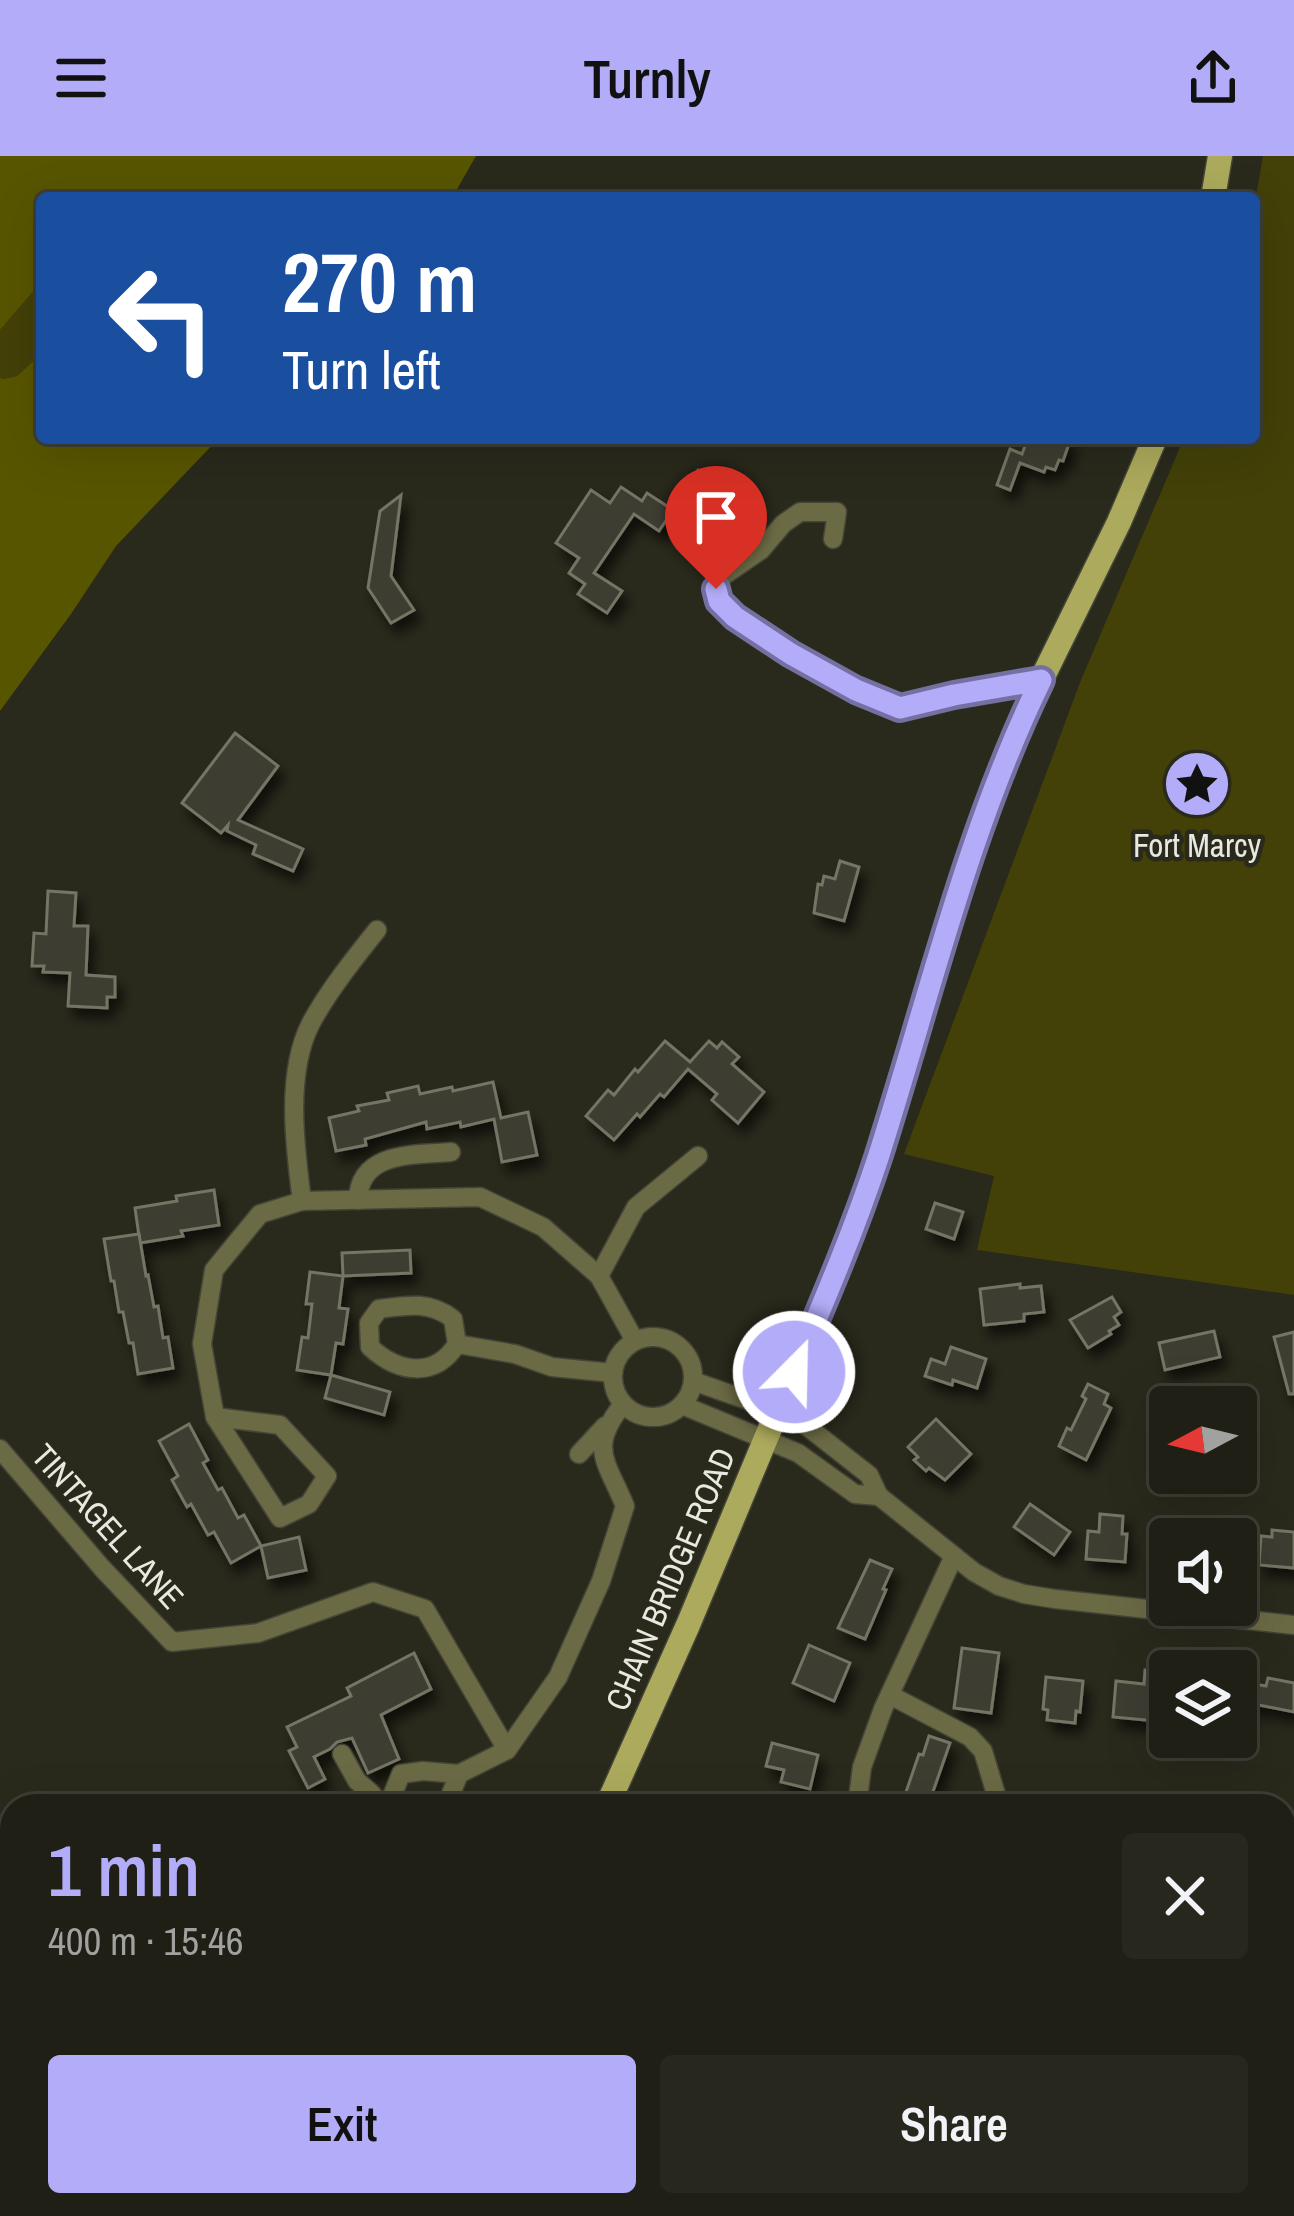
<!DOCTYPE html>
<html lang="en">
<head>
<meta charset="utf-8">
<style>
	:root { --surface:#1f1f15; --page:#27271e; --text:#f1f3f6; --muted:#a1a2a0; --line:#3c3d34; --accent:#b3adf9 }
	body { margin:0; font-family:"Archivo Narrow",sans-serif; background:var(--page); color:var(--text); height:100vh; display:flex; flex-direction:column; font-size:45px; white-space:nowrap }
	* { box-sizing:border-box; margin:0 }
	p { font-size:39px; color:var(--muted) }
	.icon { flex:none; width:66px; height:66px; fill:none; stroke:currentColor; stroke-width:2; stroke-linecap:round; stroke-linejoin:round }
	.map { position:relative; flex:1; overflow:hidden }
	.details { position:absolute; left:0px; top:1638px; width:1296px; height:423px; display:flex; flex-direction:column; background:var(--surface); border-radius:36px 36px 0 0; box-shadow:0 12px 48px #0002,0 0 0 3px var(--line) }
	.details>* { flex:none }
	.hud { position:absolute; left:36px; top:36px; width:1224px; height:252px; border-radius:12px; box-shadow:0 12px 48px #0002,0 0 0 3px var(--line); background:#1a4fa0; color:#fff; overflow:hidden }
	.needle { width:78px; rotate:263deg }
	.controls { position:absolute; left:1149px; top:1230px; display:grid; gap:24px }
	.controls a { display:grid; place-items:center; width:108px; height:108px; border-radius:12px; background:var(--surface); box-shadow:0 12px 48px #0002,0 0 0 3px var(--line); font-size:60px }
	.pin { position:absolute; display:grid; place-items:center; width:102px; height:102px; color:#fff; margin:-123px -51px; border-radius:50% 50% 50% 0; rotate:-45deg; box-shadow:0 0 12px #0007 }
	.pin .icon { rotate:45deg }
	.me { position:absolute; width:132px; margin:-66px; rotate:23deg; stroke-linejoin:round; filter:drop-shadow(0 0 9px #0008) }
	.turn { display:flex; align-items:center; gap:42px; height:252px; padding:0 48px; font-size:54px }
	.turn .icon { width:156px; height:156px; stroke-width:2.5 }
	.turn b { display:block; font-size:84px; line-height:102px }
	.round { display:grid; place-items:center; flex:none; width:126px; height:126px; border-radius:12px; background:var(--page) }
	.head { display:flex; align-items:center; justify-content:space-between; height:204px; padding:0 48px }
	h1 { font-size:72px; font-weight:600; line-height:90px; color:var(--accent) }
	.primary-button { display:flex; gap:24px; margin-top:auto; padding:24px 48px }
	.primary-button a { flex:1; height:138px; border-radius:12px; background:var(--accent); color:#111; font-size:48px; font-weight:600; line-height:138px; text-align:center }
	.primary-button a+a { background:var(--page); color:var(--text) }
	header { display:flex; justify-content:space-between; align-items:center; height:156px; padding:0 48px; background:var(--accent); color:#111; font-size:54px; font-weight:600 }
	.map>svg:first-child { display:block }
	.green { fill:#434108 }
	.water { fill:#585500 }
	.building { fill:#3e3e30; stroke:#747465; stroke-width:3; filter:url(#shadow) }
	.lines { fill:none; stroke-linecap:round; stroke-linejoin:round }
	.minor-casing { stroke:#444437; stroke-width:21 }
	.major-casing { stroke:#444437; stroke-width:27 }
	.minor { stroke:#6a6a45; stroke-width:18 }
	.major { stroke:#acaa5c; stroke-width:24 }
	.route-casing { stroke:#7470a2; stroke-width:30 }
	.route { stroke:#b3adf9; stroke-width:21 }
	.labels { text-anchor:middle; stroke-width:9; stroke-linejoin:round; paint-order:stroke }
	.poi-label { font-size:33px; fill:#e8e9e0; stroke:#29291c }
	.street-label { font-size:33px; fill:#e8e9e0; stroke:#29291c }
</style>
</head>
<body>
<header><svg class="icon" aria-label="menu" viewBox="0 0 24 24"><path d="M4 6h16M4 12h16M4 18h16"/></svg>Turnly<svg class="icon" aria-label="share" viewBox="0 0 24 24"><path d="M12 15V3M7 8l5-5 5 5M5 13v7h14v-7"/></svg></header>
<div class="map">
<svg width="1294" height="2060" viewBox="0 0 1294 2060">
	<defs>
		<filter id="shadow"><feDropShadow dx="6" dy="10" stdDeviation="6" flood-color="#0009"/></filter>
	</defs>
	<rect width="100%" height="100%" fill="#29291c"/>
	<g class="green">
		<path d="M1263,0H1294V1139L977,1094L994,1020L904,998L1081,524L1184,282H1254V52Z"/>
		<path d="M42,125V197L17,220L4,223L0,222V174Z"/>
	</g>
	<g class="water">
		<path d="M0,0H476L452,42H42V125L0,174Z"/>
		<path d="M42,197V282H219L116,390L71,458L0,555V222L4,223L17,220Z"/>
	</g>
	<g class="building">
		<path d="M1028,282H1071L1063,305L1059,304L1055,314L1046,311L1044,316L1020,307L1010,334L997,329L1010,293L1022,298Z"/>
		<path d="M698,314L735,335L734,337L750,348L736,368L685,334Z"/>
		<path d="M621,331L642,345L647,337L673,354L659,375L634,358L594,417L622,435L607,457L578,438L585,428L569,417L579,402L556,387L591,334L610,347Z"/>
		<path d="M401,339L391,420L414,454L391,467L368,432L380,355Z"/>
		<path d="M235,577L278,610L238,664L303,693L293,715L253,698L256,689L227,675L228,669L221,677L182,647Z"/>
		<path d="M840,705L859,711L844,765L814,757L818,728L822,729L824,720L835,723Z"/>
		<path d="M48,735L76,737L74,770H88L86,819L115,821V841H107V852L68,850L70,817L43,816L44,810H32L34,777L46,778Z"/>
		<path d="M665,885L690,906L709,885L717,892L722,886L739,901L732,908L764,936L738,967L712,944L717,938L688,913L664,941L660,938L640,961L637,958L614,984L586,960L608,934L614,939L635,913L638,916Z"/>
		<path d="M493,926L501,962L528,956L537,999L502,1006L494,963L461,971L460,966L427,973L426,966L365,983L366,989L336,995L329,962L359,955L357,950L389,944L387,937L418,930L420,938L452,931L453,935Z"/>
		<path d="M214,1034L219,1069L181,1075L183,1080L140,1087L135,1052L177,1045L176,1040Z"/>
		<path d="M935,1047L963,1056L954,1083L926,1073Z"/>
		<path d="M139,1078L146,1120L148,1119L154,1151L158,1150L163,1182L168,1181L173,1212L138,1218L133,1187H129L123,1156H119L114,1125H111L104,1083Z"/>
		<path d="M410,1094L411,1117L343,1120L342,1097Z"/>
		<path d="M310,1116L343,1120L339,1152L348,1153L343,1188L336,1187L331,1219L297,1214L302,1181L308,1182L312,1148H306Z"/>
		<path d="M1020,1128V1132L1041,1130L1044,1156L1024,1158V1165L984,1169L980,1133Z"/>
		<path d="M1112,1141L1121,1156L1114,1161L1119,1169L1109,1175L1111,1178L1088,1192L1070,1164Z"/>
		<path d="M1214,1175L1220,1201L1165,1214L1159,1187Z"/>
		<path d="M1294,1176V1238H1289L1274,1181Z"/>
		<path d="M951,1191L986,1203L977,1232L953,1224L952,1229L925,1220L931,1203L945,1208Z"/>
		<path d="M331,1219L390,1236L384,1259L325,1242Z"/>
		<path d="M1088,1228L1108,1238L1104,1248L1111,1252L1086,1304L1059,1290L1067,1272L1071,1274L1086,1243L1082,1240Z"/>
		<path d="M936,1263L971,1298L945,1324L929,1312L926,1315L914,1304L918,1301L908,1291Z"/>
		<path d="M189,1268L208,1304L203,1307L218,1334L222,1332L238,1362L244,1359L261,1390L231,1407L214,1376L208,1379L191,1348L187,1351L172,1324L178,1320L159,1285Z"/>
		<path d="M1030,1348L1070,1376L1054,1399L1014,1371Z"/>
		<path d="M1100,1358L1123,1360L1122,1378H1127L1125,1406L1086,1403L1088,1375L1099,1376Z"/>
		<path d="M1272,1374L1294,1376V1412L1259,1409L1261,1380L1272,1381Z"/>
		<path d="M299,1381L306,1414L268,1422L261,1390Z"/>
		<path d="M870,1404L892,1413L883,1433L886,1434L865,1483L838,1472Z"/>
		<path d="M809,1489L850,1507L834,1545L793,1527Z"/>
		<path d="M962,1492L999,1497L991,1557L954,1552Z"/>
		<path d="M414,1497L431,1533L381,1559L399,1603L368,1617L352,1582L337,1586L330,1593L314,1601L325,1623L308,1632L289,1595L297,1591L287,1571L351,1540L347,1532Z"/>
		<path d="M1145,1514L1170,1517L1168,1566L1113,1561L1116,1525L1144,1528Z"/>
		<path d="M1046,1521L1083,1525L1080,1556L1076,1555L1075,1567L1047,1564L1048,1554L1043,1553Z"/>
		<path d="M1268,1522L1294,1527V1556L1249,1547L1244,1579L1236,1578V1525L1266,1530Z"/>
		<path d="M929,1580L950,1587L930,1644L906,1636L919,1598L923,1599Z"/>
		<path d="M772,1587L818,1599L810,1633L781,1626L784,1614L766,1610Z"/>
	</g>
	<g class="lines">
		<g class="minor-casing">
			<g id="minor">
				<path d="M833,383L837,356H800L783,368L761,394L723,420L716,433L720,445L735,461L791,498L856,534L900,552L1041,524"/>
				<path d="M358,1044C359,995 415,999 451,996"/>
				<path d="M302,1045C295,992 285,917 311,867C329,834 353,804 377,774"/>
				<path d="M599,1120L636,1051L698,1000"/>
				<circle cx="653" cy="1221" r="40"/>
				<path d="M457,1188C435,1223 398,1217 370,1191L369,1167L379,1153C407,1149 430,1145 453,1163L457,1188L515,1198L552,1211L613,1217"/>
				<path d="M693,1225L778,1255L804,1268L869,1319L879,1340L974,1416L999,1430L1024,1438L1055,1443L1294,1469"/>
				<path d="M682,1249L798,1297L855,1338L879,1340"/>
				<path d="M215,1261L202,1188L214,1114L260,1058L302,1045L480,1041L543,1071L599,1120L635,1185"/>
				<path d="M215,1261L280,1269L327,1320L309,1348L280,1362Z"/>
				<path d="M0,1293L102,1412L172,1486L258,1477L373,1436L425,1453L507,1594"/>
				<path d="M579,1298L605,1270"/>
				<path d="M890,1539L970,1581L983,1595L998,1645"/>
				<path d="M342,1598L357,1625L371,1637L381,1650"/>
				<path d="M388,1650L401,1618L423,1615L459,1618"/>
				<path d="M446,1650L459,1618L507,1594L558,1521L601,1425L625,1350C606,1304 588,1292 623,1248"/>
				<path d="M857,1650L862,1611L883,1553L954,1400"/>
				<path d="M810,2049L811,2060"/>
			</g>
		</g>
		<g class="major-casing">
			<g id="major">
				<path d="M1213,42L1220,0"/>
				<path d="M607,1650L688,1469L855,1069L971,698L997,624L1027,553L1119,366L1155,282"/>
				<path d="M425,2060L429,2049"/>
			</g>
		</g>
		<use href="#minor" class="minor"/>
		<use href="#major" class="major"/>
	</g>
	<g class="lines">
		<g class="route-casing">
			<path id="route" d="M716,433L719,445L735,461L791,498L856,534L900,552L954,539L1041,524C967,676 929,842 878,1002C854,1075 824,1145 794,1216"/>
		</g>
		<use href="#route" class="route"/>
	</g>
	<defs>
		<g id="sight-disc" transform="scale(3.45)"><circle r="9.5" fill="#b3adf9" stroke="#29291c"/><path d="M0-6L1.8-2.2L6-1.7L2.9 1.2L3.7 5.4L0 3.3L-3.7 5.4L-2.9 1.2L-6-1.7L-1.8-2.2Z" fill="#111"/></g>
	</defs>
	<g fill-rule="evenodd">
		<use href="#sight-disc" x="1197" y="628"/>
	</g>
	<g class="labels">
		<g class="poi-label">
			<text x="1197" y="701">Fort Marcy</text>
		</g>
		<g class="street-label">
			<text transform="translate(108 1370) rotate(48)" y="12">TINTAGEL LANE</text>
			<text transform="translate(670 1423) rotate(-67)" y="12">CHAIN BRIDGE ROAD</text>
		</g>
	</g>
</svg>
<div class="controls">
<a><svg class="needle" viewBox="-14 -14 28 28"><path d="M0-13l5 13h-10z" fill="#e53935"/><path d="M0 13l5-13h-10z" fill="#a1a2a0"/></svg></a>
<a><svg class="icon" aria-label="sound" viewBox="0 0 24 24"><path d="M4 9h4l5-4v14l-5-4H4zM17 9q2 3 0 6"/></svg></a>
<a><svg class="icon" aria-label="layers" viewBox="0 0 24 24"><path d="M12 4l9 5-9 5-9-5zM3 14l9 5 9-5"/></svg></a>
</div>
<div class="pin" style="left:716px;top:433px;background:#d93025"><svg class="icon" aria-label="arrive" viewBox="0 0 24 24"><path d="M6 21V4h12l-3 4 3 4H6"/></svg></div>
<svg class="me" style="left:794px;top:1216px" viewBox="-20 -20 40 40"><circle r="17" fill="#b3adf9" stroke="#fff" stroke-width="3"/><path d="M0-11L8 9 0 5-8 9z" fill="#fff"/></svg>
<div class="hud">
<div class="turn"><svg class="icon" aria-label="left" viewBox="0 0 24 24"><path d="M17 20v-9H6M10 6l-5 5 5 5"/></svg><div><b>270 m</b>Turn left</div></div>
</div>
<section class="details">
<div class="head"><div><h1>1 min</h1><p>400 m · 15:46</p></div><a class="round"><svg class="icon" aria-label="close" viewBox="0 0 24 24"><path d="M6 6l12 12M18 6L6 18"/></svg></a></div>
<div class="primary-button"><a>Exit</a><a>Share</a></div>
</section>
</div>
</body>
</html>
